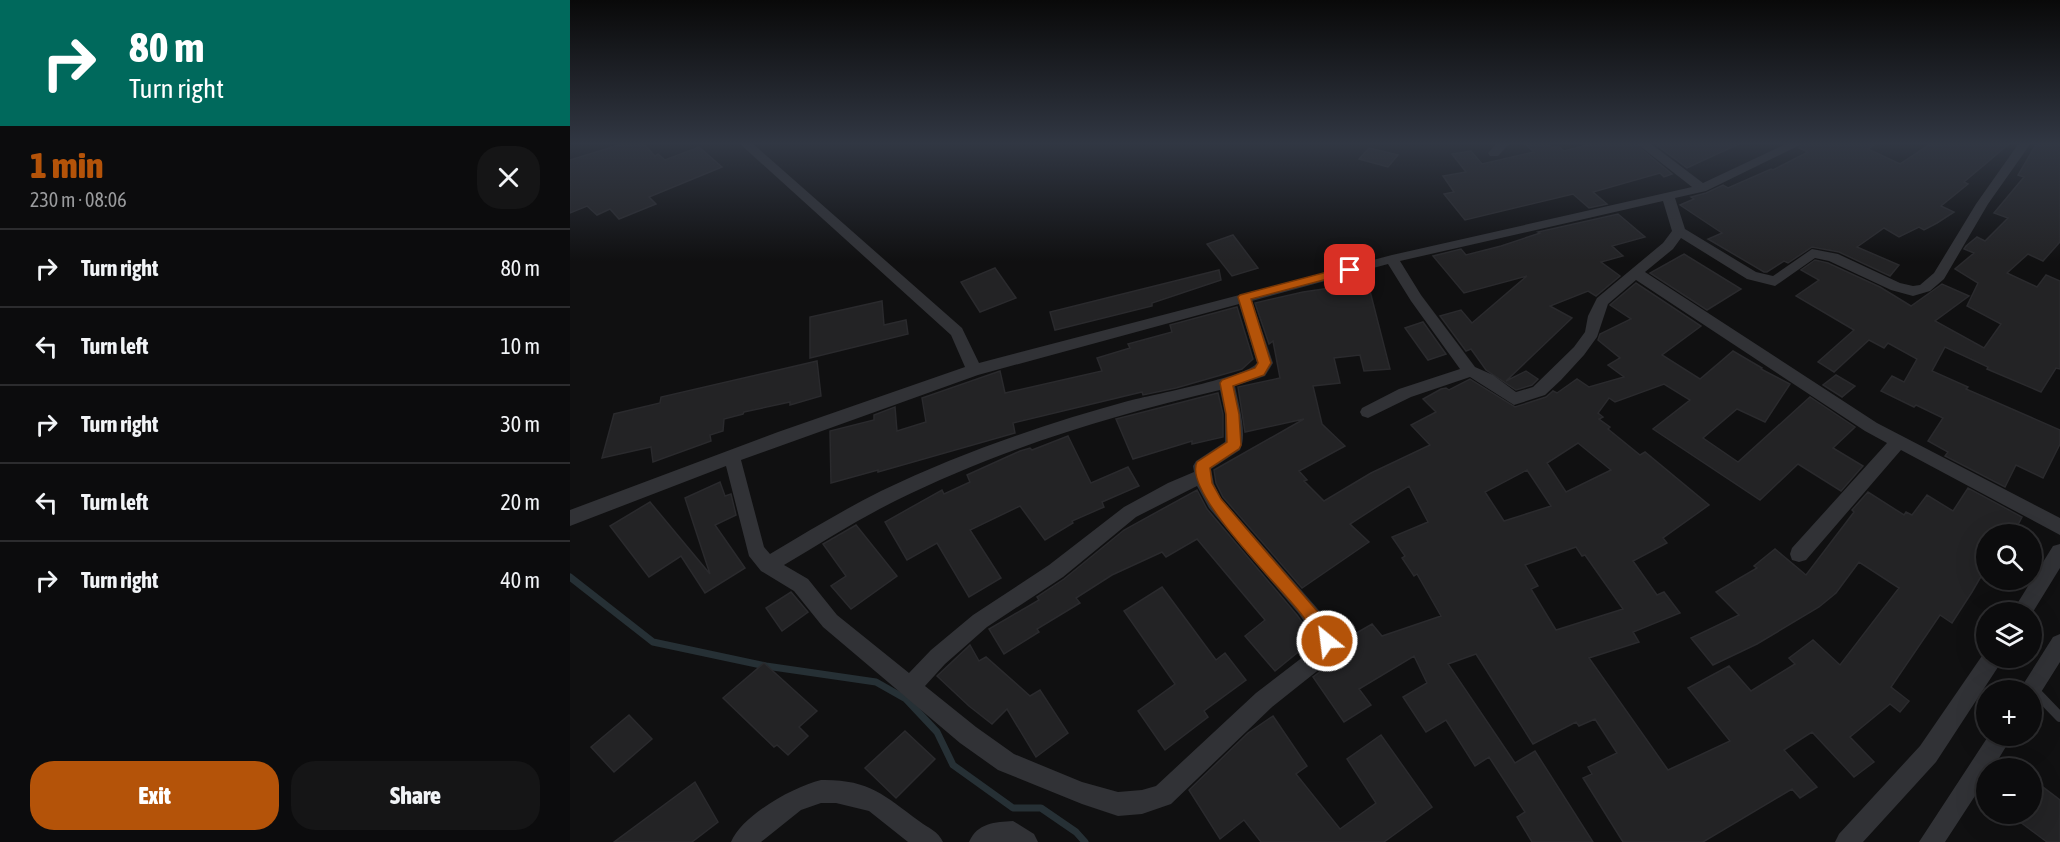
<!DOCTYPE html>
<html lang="en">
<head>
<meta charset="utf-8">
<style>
	:root { --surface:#0c0c0d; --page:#151516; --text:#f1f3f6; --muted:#9a9b9d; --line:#2c2c2e; --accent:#b45309 }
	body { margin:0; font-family:"Asap Condensed",sans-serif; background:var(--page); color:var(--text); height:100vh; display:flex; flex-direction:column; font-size:22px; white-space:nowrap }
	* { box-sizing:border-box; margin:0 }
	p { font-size:20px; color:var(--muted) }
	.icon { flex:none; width:33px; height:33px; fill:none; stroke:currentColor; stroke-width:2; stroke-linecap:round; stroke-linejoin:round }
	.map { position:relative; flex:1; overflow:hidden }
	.panel { display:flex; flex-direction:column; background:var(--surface); width:570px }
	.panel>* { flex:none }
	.guide { background:#00695c; color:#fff; overflow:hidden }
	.controls { position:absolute; left:1406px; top:524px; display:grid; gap:12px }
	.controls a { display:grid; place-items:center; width:66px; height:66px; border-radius:50%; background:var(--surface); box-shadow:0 6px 24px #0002,0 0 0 2px var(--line); font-size:30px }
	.pin { position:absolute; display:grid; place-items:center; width:51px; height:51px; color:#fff; margin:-26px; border-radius:12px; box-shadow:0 3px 9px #0006 }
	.me { position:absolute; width:66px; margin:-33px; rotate:331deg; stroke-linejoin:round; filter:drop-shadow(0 0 4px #0008) }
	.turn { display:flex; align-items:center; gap:21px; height:126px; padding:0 30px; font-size:27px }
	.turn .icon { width:78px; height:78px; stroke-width:2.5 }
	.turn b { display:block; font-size:42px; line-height:51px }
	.round { display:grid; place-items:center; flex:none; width:63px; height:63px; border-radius:24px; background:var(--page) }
	.summary { display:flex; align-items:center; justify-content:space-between; height:102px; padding:0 30px }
	h1 { font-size:36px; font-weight:800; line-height:45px; color:var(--accent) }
	.primary-button { display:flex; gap:12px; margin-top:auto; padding:12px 30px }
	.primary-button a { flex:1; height:69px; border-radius:24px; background:var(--accent); color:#fff; font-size:24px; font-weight:800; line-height:69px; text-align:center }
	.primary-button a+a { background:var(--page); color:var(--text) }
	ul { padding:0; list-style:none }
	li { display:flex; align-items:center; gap:18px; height:78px; padding:0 30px; border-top:2px solid var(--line) }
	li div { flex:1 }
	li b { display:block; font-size:22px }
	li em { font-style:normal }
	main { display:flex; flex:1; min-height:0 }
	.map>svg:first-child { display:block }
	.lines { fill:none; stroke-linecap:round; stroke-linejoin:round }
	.stream { stroke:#263035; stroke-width:7 }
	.building { fill:#232325; stroke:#2a2a2d; stroke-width:1.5; fill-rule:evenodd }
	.lane { stroke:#313236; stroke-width:10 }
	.street { fill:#313236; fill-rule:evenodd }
	.route { fill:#b45309; stroke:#753606; stroke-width:1.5 }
</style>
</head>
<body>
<main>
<section class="panel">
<div class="guide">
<div class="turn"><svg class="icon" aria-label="right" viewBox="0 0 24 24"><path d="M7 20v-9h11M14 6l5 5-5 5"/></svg><div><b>80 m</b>Turn right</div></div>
</div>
<div class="summary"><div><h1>1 min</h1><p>230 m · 08:06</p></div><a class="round"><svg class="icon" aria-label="close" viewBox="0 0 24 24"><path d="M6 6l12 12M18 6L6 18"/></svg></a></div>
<ul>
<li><svg class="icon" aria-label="right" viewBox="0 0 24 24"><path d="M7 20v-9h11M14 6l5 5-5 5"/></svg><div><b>Turn right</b></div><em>80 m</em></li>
<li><svg class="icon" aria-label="left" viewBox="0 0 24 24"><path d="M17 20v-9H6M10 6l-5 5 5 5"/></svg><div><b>Turn left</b></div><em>10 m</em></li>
<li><svg class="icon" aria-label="right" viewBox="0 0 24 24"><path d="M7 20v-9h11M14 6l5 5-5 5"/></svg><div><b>Turn right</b></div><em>30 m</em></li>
<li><svg class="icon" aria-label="left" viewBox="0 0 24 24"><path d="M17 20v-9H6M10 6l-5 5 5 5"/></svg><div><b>Turn left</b></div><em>20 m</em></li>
<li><svg class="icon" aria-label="right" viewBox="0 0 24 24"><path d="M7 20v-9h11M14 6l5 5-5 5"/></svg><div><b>Turn right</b></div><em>40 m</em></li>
</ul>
<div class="primary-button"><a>Exit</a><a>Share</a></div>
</section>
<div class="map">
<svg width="1490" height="842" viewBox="0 0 1490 842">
	<rect width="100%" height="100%" fill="#101011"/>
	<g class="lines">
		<path class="stream" d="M0,577L83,642L196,666L306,682L336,699L367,732L383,765L443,808H471L506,832L515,842"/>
	</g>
	<g class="building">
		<path d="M55,143H73L85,156L88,154L95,160L129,147L152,167L79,197L86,204L49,219L40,209L27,215L17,206L0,213V160Z"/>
		<path d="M954,143H977L982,148L988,146L994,151L1026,143H1064L1102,174L1094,177L1090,173L1023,192L1037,204L1019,208L1003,194L895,220L874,194L884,192L873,176L896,172L882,154L901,151L912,164L964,152Z"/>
		<path d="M1084,143H1171L1117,168Z"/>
		<path d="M1236,143H1307L1298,149L1330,164L1362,143H1440L1394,182L1398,184L1371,206L1384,212L1367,223L1354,230L1349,227L1329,237L1314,228L1287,247L1329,265L1320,276L1269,252L1242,247L1218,263L1214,261L1197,272H1194L1138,239L1152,233L1110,205L1124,199L1121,197L1136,193L1153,185L1158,188L1201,169L1203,170L1238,152L1229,148Z"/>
		<path d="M1467,143H1490V242L1473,261L1458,254L1437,273L1467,287L1476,275L1490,281V369L1486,368L1471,392L1417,369L1418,367L1375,347L1362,371L1398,387L1396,389L1490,430V444L1473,478L1446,465L1435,487L1375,456L1378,452L1358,441L1373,418L1346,405L1344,407L1311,391L1322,376L1334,382L1347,359L1318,343L1314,348L1299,340L1264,372L1248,362L1284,330L1226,296L1249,280L1231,270L1245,260L1258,263L1310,287L1341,306L1372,284L1399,296L1365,321L1414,348L1431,324L1397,306L1408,283L1385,269L1404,253L1394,249L1396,246L1407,237L1415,241L1438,218L1424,213L1454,177L1448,175Z"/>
		<path d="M799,148L828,155L818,167L789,159Z"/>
		<path d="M1048,214L1075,237L1042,246L1053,256L1031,262L1050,276L1026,296L1018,291L980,306L1002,318L936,381L956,371L968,379L962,385L946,390L916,370L901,349L896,351L870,316L891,310L902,323L957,276L894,293L863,256L891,249L896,255L931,246L970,233L968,232Z"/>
		<path d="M663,235L688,268L662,276L637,244Z"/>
		<path d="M1114,254L1171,289L1137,310L1080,273Z"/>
		<path d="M425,268L446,298L410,312L391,282Z"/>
		<path d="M649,270L651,280L582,303V306L485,330L480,312Z"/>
		<path d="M788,274L800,291L820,369L794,371L790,355L764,358L770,383L743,386L752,424L775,446L729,471L737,480L734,481L754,501L801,473L860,445L841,425L866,412L853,399L871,389L876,388L879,390L900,379L945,407L976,397L983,391L987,393L1007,379L1019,387L1054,377L1038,365L1050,358L1028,340L1030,334L1061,319L1040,305L1066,283L1131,326L1092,355L1130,379L1163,351L1192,368L1191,369L1220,384L1195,422L1167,409L1133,438L1168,462L1240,397L1285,427L1263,448L1293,466L1271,491L1228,464L1190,500L1083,429L1120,400L1094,384L1045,402L1039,398L1028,413L1033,417L1029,419L1040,427L1038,429L1070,455L1075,452L1139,505L1093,538L1097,543L1063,561L1087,595L1094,592L1110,613L1063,632L1069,642L1019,658L1098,770L1160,741L1118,688L1159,666L1181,691L1225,664L1219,658L1243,640L1270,665L1329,588L1289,562L1266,593L1249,607L1187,644L1143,665L1121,638L1169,615L1146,592L1187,568L1184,566L1205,549L1236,575L1284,512L1282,510L1298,492L1334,515L1336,512L1342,515L1357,495L1383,511L1398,488L1452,517L1443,534H1416V568L1402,592L1382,623L1370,615L1321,687L1339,701L1330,712L1320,704L1280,737L1304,762L1284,777L1242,732L1214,750L1247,787L1230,798L1222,789L1133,842H1053L1013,778L1022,774L1018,767L1047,753L1025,719L1009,726L1006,722L963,744L906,654L878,664L945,763L965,751L1023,842H962L947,817L955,812L919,757L905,766L876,720L856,732L833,697L857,683L844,656L789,689L801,705L774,722L743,677L782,648L776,639L802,624L812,636L871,616L847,574L844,576L832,558L835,556L822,537L858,522L839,486L780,524L799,542L732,588L653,497L646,483L644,470L734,419L675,432L668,387L710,378L703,341L699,344L685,303L733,292L774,286L769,280ZM1008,443L1041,470L996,492L977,463ZM957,470L981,506L934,521L915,492ZM1006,547L1012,556L1015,555L1053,609L986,630L961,589L968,586L955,565Z"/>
		<path d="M312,301L314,325L336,320L338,334L240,358V317Z"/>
		<path d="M667,307L683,359L672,369L606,388L573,395L572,392L443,423L445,433L308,472V470L261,483L260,431L304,420V415L325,407L327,431L356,422L352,398L430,371L435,393L532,371L527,358L560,348L558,344L602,332L600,325Z"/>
		<path d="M853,322L876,354L858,360L835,328Z"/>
		<path d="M247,361L251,396L220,405V402L174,412L173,414L154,419L153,431L140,435L141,441L83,462L81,447L32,458L44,414L90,403L91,397Z"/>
		<path d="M1266,375L1285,386L1272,397L1253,385Z"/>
		<path d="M648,393L653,414V437L622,444V441L563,459L546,419Z"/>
		<path d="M498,436L521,483L558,467L569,486L532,502L534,507L502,521L503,523L475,540L450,506L400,530L431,578L399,597L367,543L337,560L315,522L372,490L374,494L400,482L397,475L450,451L460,448L462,450Z"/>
		<path d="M150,482L155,496L161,494L166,515L145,525L175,568L135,593L111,556L79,577L40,526L80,502L140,574L115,498Z"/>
		<path d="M627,490L637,509L727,615L744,639L705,671L675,636L695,620L627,539L596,557L592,552L542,575L506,598L510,603L467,629L469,632L434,654L419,629L469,600L467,597L494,579L554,530Z"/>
		<path d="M286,525L327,576L281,609L261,586L276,576L253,544Z"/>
		<path d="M592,587L646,660L655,653L676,680L634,711L638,717L595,750L568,711L605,684L554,611Z"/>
		<path d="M221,592L238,612L212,631L196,608Z"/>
		<path d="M400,645L409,661L416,657L460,696L470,690L498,733L466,757L437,709L422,724L399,706L367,676Z"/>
		<path d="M194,663L247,711L229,727L238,736L218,755L207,745L204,747L153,698Z"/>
		<path d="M59,715L82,739L44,772L21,747Z"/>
		<path d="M703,716L737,766L726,774L770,829L806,803L777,759L811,735L862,807L814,842H691L674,820L650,839L619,790L678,733Z"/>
		<path d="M335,731L365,759L326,798L295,768Z"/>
		<path d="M1461,778L1490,800V842H1477L1438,813H1461Z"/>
		<path d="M125,782L148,822L122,842H44Z"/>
	</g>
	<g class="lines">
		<path class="lane" d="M1463,689L1490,717"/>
		<g class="street">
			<path d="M169,143H182L392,328L409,363L822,255L1122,187L1066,143H1080L1133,183L1218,143H1234L1136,191L1105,198L1115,229L1186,272L1203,276L1242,249L1268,254L1330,283L1343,286L1350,285L1364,273L1406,204L1449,143H1461L1418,204L1374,279L1360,291L1343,296L1321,290L1259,261L1245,258L1205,286L1177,279L1111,238L1103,249L1075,272L1307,423L1490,518V535L1331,450L1236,560L1229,562L1222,560L1220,554L1222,548L1317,443L1295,431L1066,280L1038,304L1027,337L1014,355L991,380L975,395L944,405L900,377L841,397L798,418L792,416L790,412L792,408L829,389L890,369L841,301L818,264L682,301L703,363L695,376L665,386C668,402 678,435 670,450L641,469L644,484L651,498L760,623L767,641L756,664L702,707L601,804L572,814L548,816L512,804L428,770L390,743L253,627L224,591L191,571L179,556L156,466L0,526V510L208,432L395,367L381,335ZM1093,201L1102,231L1093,243L1027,298L1018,316L1015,332L1004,347L963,387L946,392L923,375L905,367L851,295L830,261ZM669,304L687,363C677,377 581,395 558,401C474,424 390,453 311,491C273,510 237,532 200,554L194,547L171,460L408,375ZM650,390L655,414V442L626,461L623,466L624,472L598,483L554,507L479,565L403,615L361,650L339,673L267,615L238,579L214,565C251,543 287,520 325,501C428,450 538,416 650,390ZM627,486L639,508L729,614L747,640L742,650L686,693L586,786L572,790L548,792L512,782L444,754L406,727L355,686L375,664L417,627L493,577L566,517Z"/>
			<path d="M927,143H940L928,156H920L918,153Z"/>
			<path d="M1490,544V568L1461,615V612H1442L1483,546Z"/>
			<path d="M1490,634V662L1468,697L1461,700V690H1450L1454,683L1483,637Z"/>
			<path d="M1416,650V657H1433L1430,664L1366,762L1293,842H1265L1269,834L1350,746Z"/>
			<path d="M1419,735H1443L1423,768H1416V779L1375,842H1349Z"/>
			<path d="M251,780C298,779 314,795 349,821C358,828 368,831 373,842H338L299,811L266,803H251L231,810L191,842H161C172,815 223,787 251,780Z"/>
			<path d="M443,821L464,834L468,842H399C407,823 425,822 443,821Z"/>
		</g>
	</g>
	<linearGradient id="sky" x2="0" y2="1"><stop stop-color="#090909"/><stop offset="0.55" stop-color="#313743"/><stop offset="1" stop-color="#313743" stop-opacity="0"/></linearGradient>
	<rect width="1490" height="261" fill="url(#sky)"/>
	<path class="route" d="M780,266L784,267V272L681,299L701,363L694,375L663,386L669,414L671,445L669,449L640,468L642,483L651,499L759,625L765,641L763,647L757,649L751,647C745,635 740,625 732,615C712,588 612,492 627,462L657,442L656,414L650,383L652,380L685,368L688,363L668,297L670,295Z"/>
</svg>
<div class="controls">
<a><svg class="icon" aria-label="search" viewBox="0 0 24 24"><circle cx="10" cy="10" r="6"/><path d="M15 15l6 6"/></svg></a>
<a><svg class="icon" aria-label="layers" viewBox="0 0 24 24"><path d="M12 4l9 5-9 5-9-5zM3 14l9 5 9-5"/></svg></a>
<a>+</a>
<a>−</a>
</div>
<div class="pin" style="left:780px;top:270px;background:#d93025"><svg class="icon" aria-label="arrive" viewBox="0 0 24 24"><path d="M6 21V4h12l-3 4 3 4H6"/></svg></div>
<svg class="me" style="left:757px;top:641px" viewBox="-20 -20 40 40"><circle r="17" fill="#b45309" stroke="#fff" stroke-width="3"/><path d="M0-11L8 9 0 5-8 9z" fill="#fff"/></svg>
</div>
</main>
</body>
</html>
